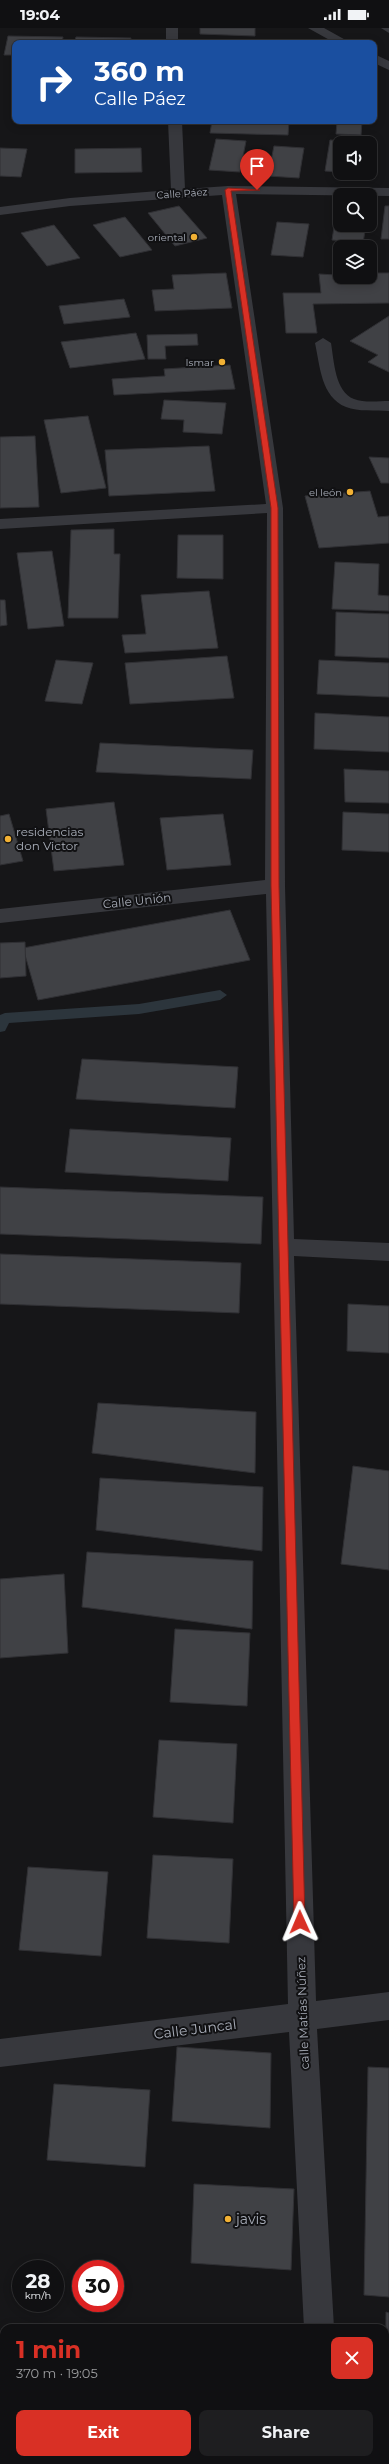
<!DOCTYPE html>
<html lang="en">
<head>
<meta charset="utf-8">
<style>
	:root { --surface:#101012; --page:#1e1e20; --text:#f1f3f6; --muted:#9c9d9f; --line:#303032; --accent:#d93025 }
	body { margin:0; font-family:Montserrat,sans-serif; background:var(--page); color:var(--text); height:100vh; display:flex; flex-direction:column; font-size:15px; white-space:nowrap }
	* { box-sizing:border-box; margin:0 }
	p { font-size:13px; color:var(--muted) }
	.icon { flex:none; width:22px; height:22px; fill:none; stroke:currentColor; stroke-width:2; stroke-linecap:round; stroke-linejoin:round }
	.map { position:relative; flex:1; overflow:hidden }
	.drawer { position:absolute; left:0px; top:2296px; width:389px; height:140px; display:flex; flex-direction:column; background:var(--surface); border-radius:12px 12px 0 0; box-shadow:0 2px 10px #0003,0 0 0 1px var(--line) }
	.drawer>* { flex:none }
	.top-card { position:absolute; left:12px; top:12px; width:365px; height:84px; border-radius:8px; box-shadow:0 2px 10px #0003,0 0 0 1px var(--line); background:#1a4fa0; color:#fff; overflow:hidden }
	.tools { position:absolute; left:333px; top:108px; display:grid; gap:8px }
	.tools a { display:grid; place-items:center; width:44px; height:44px; border-radius:8px; background:var(--surface); box-shadow:0 2px 10px #0003,0 0 0 1px var(--line); font-size:20px }
	.speed { position:absolute; left:12px; top:2232px; display:flex; gap:8px; font-size:20px; font-weight:700; text-align:center }
	.speed>* { display:grid; place-content:center; width:52px; height:52px; border-radius:50%; background:var(--surface); box-shadow:0 2px 10px #0003,0 0 0 1px var(--line); line-height:1 }
	.speed small { font-size:10px; font-weight:400 }
	.speed .limit { border:6px solid #d22; background:#fff; color:#111 }
	.pin { position:absolute; display:grid; place-items:center; width:34px; height:34px; color:#fff; margin:-41px -17px; border-radius:50% 50% 50% 0; rotate:-45deg; box-shadow:0 0 4px #0007 }
	.pin .icon { rotate:45deg }
	.me { position:absolute; width:44px; margin:-22px; rotate:359deg; stroke-linejoin:round; filter:drop-shadow(0 0 3px #0008) }
	.turn { display:flex; align-items:center; gap:14px; height:84px; padding:0 16px; font-size:18px }
	.turn .icon { width:52px; height:52px; stroke-width:2.5 }
	.turn b { display:block; font-size:28px; line-height:34px }
	.round { display:grid; place-items:center; flex:none; width:42px; height:42px; border-radius:8px; background:var(--page) }
	.overview { display:flex; align-items:center; justify-content:space-between; height:68px; padding:0 16px }
	h1 { font-size:24px; font-weight:700; line-height:30px; color:var(--accent) }
	.cta { display:flex; gap:8px; margin-top:auto; padding:8px 16px }
	.cta a { flex:1; height:46px; border-radius:8px; background:var(--accent); color:#fff; font-size:16px; font-weight:700; line-height:46px; text-align:center }
	.cta a+a { background:var(--page); color:var(--text) }
	.status { display:flex; justify-content:space-between; align-items:center; height:28px; padding:0 20px; background:var(--surface); direction:ltr }
	.status svg { height:11px; fill:currentColor }
	.map>svg:first-child { display:block }
	.lines { fill:none; stroke-linecap:round; stroke-linejoin:round }
	.stream { fill:#2c353c; fill-rule:evenodd }
	.building { fill:#404145; stroke:#303034 }
	.service { fill:#37383d; fill-rule:evenodd }
	.minor { fill:#37383d; fill-rule:evenodd }
	.tertiary { fill:#37383d; fill-rule:evenodd }
	.route { fill:#d93025; stroke:#8d1f18 }
	.poi-dot { fill:#f2b134; stroke:#111113; stroke-width:1.5 }
	.labels { text-anchor:middle; stroke-width:4; stroke-linejoin:round; paint-order:stroke }
	.far-street-label { font-size:10px; fill:#a8adb8; stroke:#111113 }
	.far-poi-label { font-size:10px; fill:#a8adb8; stroke:#111113; text-anchor:end }
	.poi-label { font-size:12px; fill:#a8adb8; stroke:#111113; text-anchor:start }
	.street-label { font-size:12px; fill:#a8adb8; stroke:#111113 }
	.near-street-label { font-size:14px; fill:#a8adb8; stroke:#111113 }
	.near-poi-label { font-size:14px; fill:#a8adb8; stroke:#111113; text-anchor:start }
</style>
</head>
<body>
<div class="status"><b>19:04</b><svg viewBox="0 0 49 12"><path d="M0 12V9h3v3zM5 12V6h3v6zM10 12V3h3v9zM15 12V0h3v12zM26 1h20v11H26zM47 4h2v5h-2z"/></svg></div>
<div class="map">
<svg width="389" height="2436" viewBox="0 0 389 2436">
	<rect width="100%" height="100%" fill="#161618"/>
	<g class="lines">
		<path class="stream" d="M220,962L227,967L220,972L139,986L9,995L5,1003L0,1004V987L5,985L139,976Z"/>
	</g>
	<g class="building">
		<path d="M200,0H255V8L200,6Z"/>
		<path d="M8,8L63,9L62,15H15V27H4Z"/>
		<path d="M76,9L131,10L130,15H74Z"/>
		<path d="M198,12L253,13V15H197Z"/>
		<path d="M212,93H289L288,107L210,105Z"/>
		<path d="M337,93H362L361,107L336,106Z"/>
		<path d="M216,111L246,113L240,144L209,142Z"/>
		<path d="M330,112L360,114L340,115V144L325,143Z"/>
		<path d="M274,118L304,120L299,150L268,148Z"/>
		<path d="M0,120L27,121L21,149L0,148Z"/>
		<path d="M141,120L142,144L75,145V121Z"/>
		<path d="M179,178L207,210L175,218L148,185Z"/>
		<path d="M385,178H389V211H381Z"/>
		<path d="M337,180H340V197H366L363,215L332,212Z"/>
		<path d="M125,189L152,222L120,229L93,197Z"/>
		<path d="M277,194L309,196L303,229L271,227Z"/>
		<path d="M54,197L80,230L47,238L21,205Z"/>
		<path d="M226,245L232,280L155,283L152,262L174,261L172,247Z"/>
		<path d="M370,245H389V275L313,276L317,305H286L283,265H321L319,246L370,249Z"/>
		<path d="M124,271L130,289L64,296L59,278Z"/>
		<path d="M389,288V344L368,334L378,327L350,313Z"/>
		<path d="M136,305L145,331L70,340L61,314Z"/>
		<path d="M197,306L198,317L165,318L166,331H148L147,307Z"/>
		<path d="M230,337L235,361L114,367L112,351L165,348L164,341Z"/>
		<path d="M164,372L226,375L222,406L183,404L184,392L161,391Z"/>
		<path d="M88,388L106,460L61,465L44,392Z"/>
		<path d="M35,408L39,479L0,480V409Z"/>
		<path d="M209,418L215,463L109,468L105,422Z"/>
		<path d="M369,429L389,430V455H381Z"/>
		<path d="M370,463L378,489L389,488V515L319,520L305,468Z"/>
		<path d="M114,501V526H120L118,590H68L71,502Z"/>
		<path d="M178,507H223V551L177,550Z"/>
		<path d="M52,523L64,598L28,601L17,525Z"/>
		<path d="M335,534L379,536L378,567L389,568V583L332,581Z"/>
		<path d="M209,563L218,620L125,625L122,607L146,606L141,567Z"/>
		<path d="M0,572H5L7,597L0,598Z"/>
		<path d="M336,584L389,586V630L335,628Z"/>
		<path d="M227,628L234,670L130,676L125,635Z"/>
		<path d="M56,632L93,635L82,676L45,673Z"/>
		<path d="M319,632L389,635V669L317,666Z"/>
		<path d="M315,685L389,689V724L314,721Z"/>
		<path d="M100,715L253,722L251,751L96,744Z"/>
		<path d="M344,741L389,743V775L345,774Z"/>
		<path d="M114,774L124,837L54,843L46,781Z"/>
		<path d="M343,784L389,786V824L342,822Z"/>
		<path d="M9,786L23,833L0,837V788Z"/>
		<path d="M223,786L231,837L167,842L160,790Z"/>
		<path d="M230,882L250,932L38,972L23,920Z"/>
		<path d="M25,914L26,948L0,950V915Z"/>
		<path d="M82,1031L238,1039L235,1080L76,1071Z"/>
		<path d="M70,1101L231,1110L228,1153L65,1144Z"/>
		<path d="M0,1159L263,1169L261,1216L0,1206Z"/>
		<path d="M0,1226L241,1235L239,1285L0,1276Z"/>
		<path d="M348,1276L389,1278V1325L347,1323Z"/>
		<path d="M98,1375L256,1384L255,1445L92,1425Z"/>
		<path d="M353,1438L389,1443V1542L341,1536Z"/>
		<path d="M100,1450L263,1459L262,1523L96,1502Z"/>
		<path d="M87,1524L253,1533L252,1601L82,1579Z"/>
		<path d="M64,1546L68,1625L0,1630V1551Z"/>
		<path d="M175,1601L250,1605L247,1678L170,1674Z"/>
		<path d="M159,1712L237,1716L233,1795L153,1789Z"/>
		<path d="M153,1827L233,1831L229,1915L147,1910Z"/>
		<path d="M28,1839L108,1844L101,1928L19,1922Z"/>
		<path d="M177,2019L271,2025L270,2100L172,2093Z"/>
		<path d="M368,2039L389,2040V2269L364,2267Z"/>
		<path d="M54,2056L150,2062L145,2139L47,2132Z"/>
		<path d="M194,2156L294,2161L291,2242L191,2235Z"/>
		<path d="M386,2284L389,2285V2436H377V2432H385Z"/>
		<path d="M107,2432H262V2436H106Z"/>
	</g>
	<g class="lines">
		<path class="service" d="M323,310L331,315C334,333 335,364 354,371C364,375 379,373 389,373V383C376,382 358,384 346,379C321,369 320,338 315,315Z"/>
		<g class="minor">
			<rect x="166" y="0" width="12" height="15"/>
			<path d="M168,93H182L185,161L228,158L389,160V168L236,166L283,480L285,858L294,1211L389,1215V1233L294,1228L316,1973L389,1964V1992L317,2001L334,2300H304L289,2004L0,2039V2011L288,1976L266,866L0,895V881L265,852L267,485L0,501V491L266,476L222,167L70,178L0,187V179L70,170L171,162Z"/>
			<rect x="310" y="2432" width="32" height="4"/>
		</g>
		<g class="tertiary">
			<path d="M308,0H324L351,15H335Z"/>
			<path d="M381,0H389V5Z"/>
			<path d="M374,26L389,33V42L374,35Z"/>
		</g>
	</g>
	<path class="route" d="M228,160L260,162L231,163L278,480L279,858L305,1894L300,1900L294,1894L271,858V480L225,162Z"/>
	<g class="poi-dot">
		<circle cx="194" cy="209" r="4"/>
		<circle cx="222" cy="334" r="4"/>
		<circle cx="350" cy="464" r="4"/>
		<circle cx="8" cy="811" r="4"/>
		<circle cx="228" cy="2191" r="4"/>
	</g>
	<g class="labels">
		<g class="far-street-label">
			<text transform="translate(182 165) rotate(-4)" y="4">Calle Páez</text>
		</g>
		<g class="far-poi-label">
			<text x="186" y="213">oriental</text>
			<text x="214" y="338">Ismar</text>
			<text x="342" y="468">el león</text>
		</g>
		<g class="poi-label">
			<text x="16" y="808">residencias<tspan x="16" dy="14">don Victor</tspan></text>
		</g>
		<g class="street-label">
			<text transform="translate(137 873) rotate(-6)" y="4">Calle Unión</text>
			<text transform="translate(303 1985) rotate(-92)" y="4">calle Matías Núñez</text>
		</g>
		<g class="near-street-label">
			<text transform="translate(195 2001) rotate(-7)" y="5">Calle Juncal</text>
		</g>
		<g class="near-poi-label">
			<text x="236" y="2196">javis</text>
		</g>
	</g>
</svg>
<div class="tools">
<a><svg class="icon" aria-label="sound" viewBox="0 0 24 24"><path d="M4 9h4l5-4v14l-5-4H4zM17 9q2 3 0 6"/></svg></a>
<a><svg class="icon" aria-label="search" viewBox="0 0 24 24"><circle cx="10" cy="10" r="6"/><path d="M15 15l6 6"/></svg></a>
<a><svg class="icon" aria-label="layers" viewBox="0 0 24 24"><path d="M12 4l9 5-9 5-9-5zM3 14l9 5 9-5"/></svg></a>
</div>
<div class="speed"><div>28<small>km/h</small></div><div class="limit">30</div></div>
<div class="pin" style="left:257px;top:162px;background:#d93025"><svg class="icon" aria-label="arrive" viewBox="0 0 24 24"><path d="M6 21V4h12l-3 4 3 4H6"/></svg></div>
<svg class="me" style="left:300px;top:1894px" viewBox="-20 -20 40 40"><path d="M0-17L14 15 0 8-14 15z" fill="#d93025" stroke="#fff" stroke-width="4"/></svg>
<div class="top-card">
<div class="turn"><svg class="icon" aria-label="right" viewBox="0 0 24 24"><path d="M7 20v-9h11M14 6l5 5-5 5"/></svg><div><b>360 m</b>Calle Páez</div></div>
</div>
<section class="drawer">
<div class="overview"><div><h1>1 min</h1><p>370 m · 19:05</p></div><a class="round" style="background:#d93025;color:#fff"><svg class="icon" aria-label="close" viewBox="0 0 24 24"><path d="M6 6l12 12M18 6L6 18"/></svg></a></div>
<div class="cta"><a>Exit</a><a>Share</a></div>
</section>
</div>
</body>
</html>
